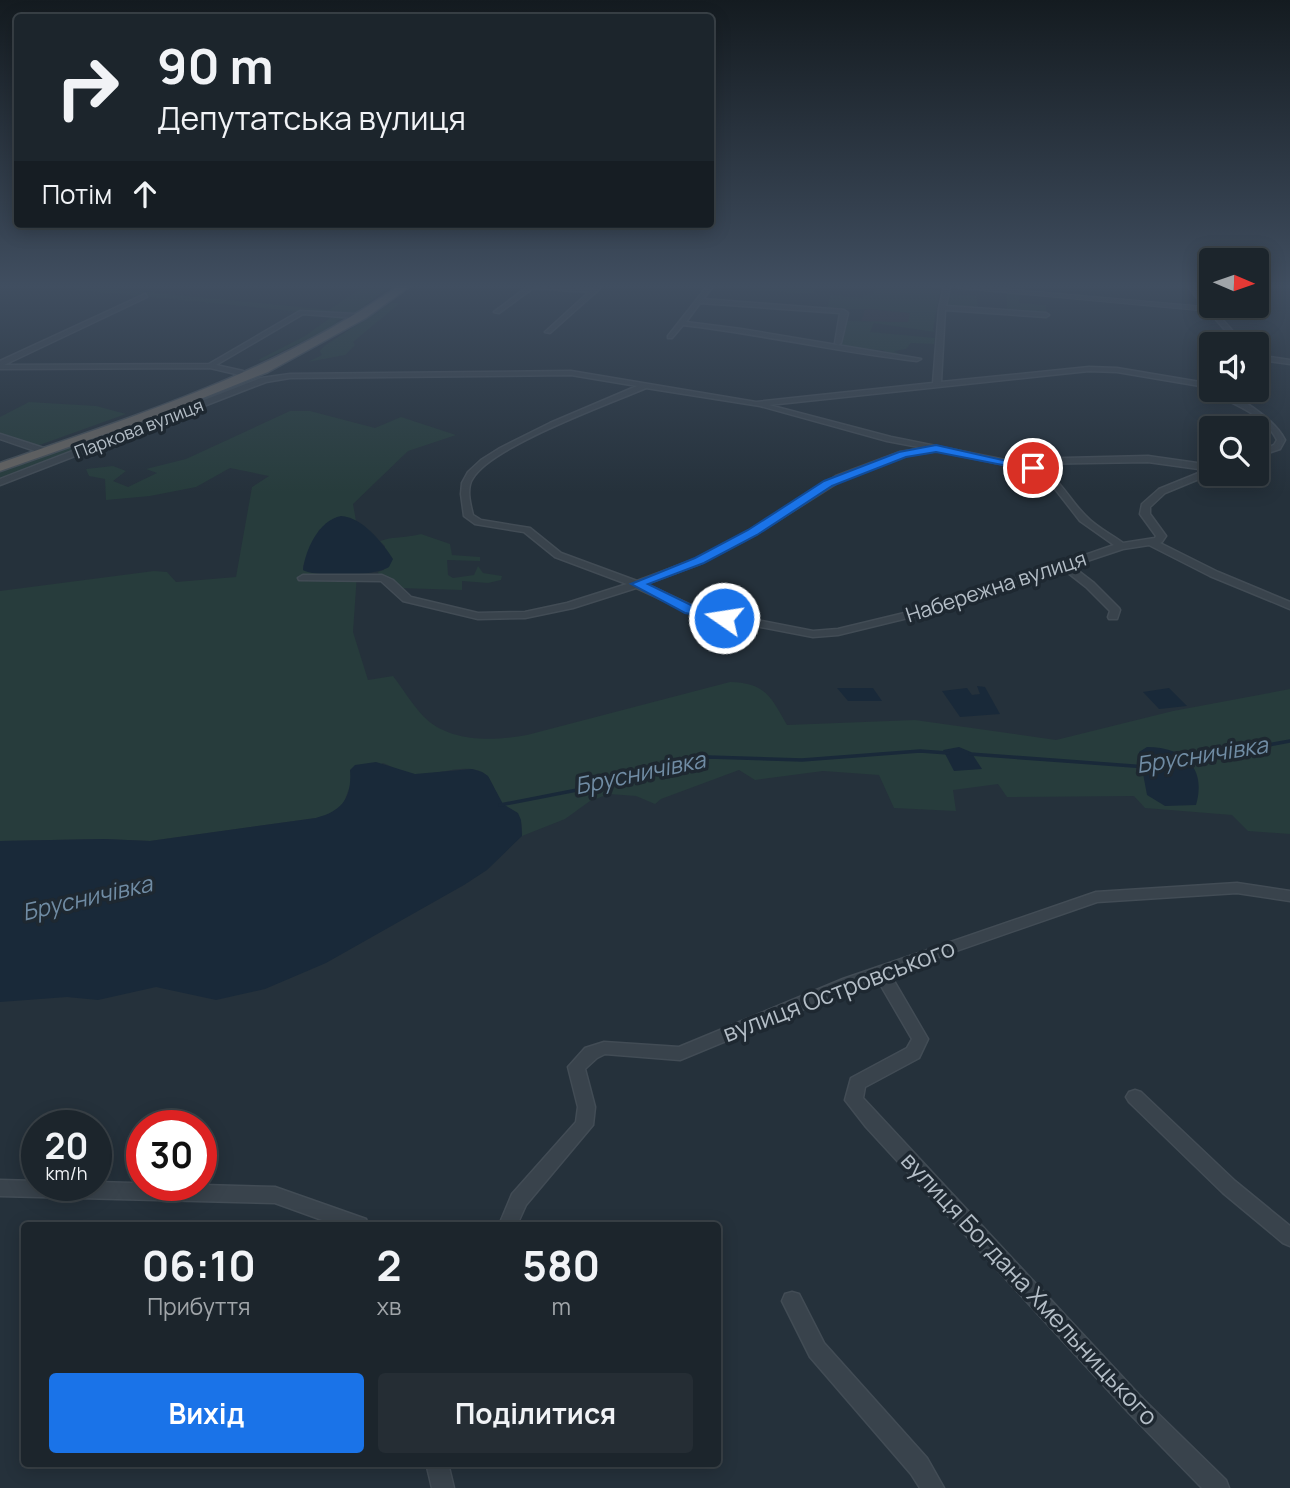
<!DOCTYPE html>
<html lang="uk">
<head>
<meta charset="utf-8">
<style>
	:root { --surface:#1c252c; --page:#252d34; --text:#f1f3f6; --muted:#a0a5a9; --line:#3a4248; --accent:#1a73e8 }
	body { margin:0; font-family:Manrope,sans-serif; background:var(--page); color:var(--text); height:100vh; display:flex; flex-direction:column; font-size:26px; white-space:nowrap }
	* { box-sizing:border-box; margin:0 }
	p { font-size:23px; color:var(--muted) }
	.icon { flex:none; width:38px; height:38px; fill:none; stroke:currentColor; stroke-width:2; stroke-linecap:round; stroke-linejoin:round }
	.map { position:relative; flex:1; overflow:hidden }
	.side { position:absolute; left:21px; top:1222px; width:700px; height:245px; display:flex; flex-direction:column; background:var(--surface); border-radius:7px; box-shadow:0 4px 18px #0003,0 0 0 2px var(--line) }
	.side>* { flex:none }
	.top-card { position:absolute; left:14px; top:14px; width:700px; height:214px; border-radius:7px; box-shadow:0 4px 18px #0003,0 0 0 2px var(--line); background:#1c252c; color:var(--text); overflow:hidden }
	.needle { width:46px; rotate:92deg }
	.buttons { position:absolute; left:1199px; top:248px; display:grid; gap:14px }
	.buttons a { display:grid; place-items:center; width:70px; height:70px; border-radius:7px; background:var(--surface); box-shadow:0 4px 18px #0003,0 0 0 2px var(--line); font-size:35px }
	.speed { position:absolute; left:21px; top:1110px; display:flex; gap:14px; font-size:35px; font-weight:700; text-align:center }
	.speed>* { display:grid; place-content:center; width:91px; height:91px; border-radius:50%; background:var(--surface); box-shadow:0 4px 18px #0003,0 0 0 2px var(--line); line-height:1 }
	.speed small { font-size:18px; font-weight:400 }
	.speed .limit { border:10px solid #d22; background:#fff; color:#111 }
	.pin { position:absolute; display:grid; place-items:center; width:60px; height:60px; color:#fff; margin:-30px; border:4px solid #fff; border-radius:50%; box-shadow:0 2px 7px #0007 }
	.me { position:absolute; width:77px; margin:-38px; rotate:283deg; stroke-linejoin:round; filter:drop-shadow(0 0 5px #0008) }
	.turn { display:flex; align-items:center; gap:24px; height:147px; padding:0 28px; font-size:32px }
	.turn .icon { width:91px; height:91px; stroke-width:2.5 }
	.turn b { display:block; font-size:49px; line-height:60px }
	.then { display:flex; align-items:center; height:66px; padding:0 28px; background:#0003; gap:14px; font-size:26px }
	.eta { display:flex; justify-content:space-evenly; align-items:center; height:119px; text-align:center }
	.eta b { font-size:42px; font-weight:700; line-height:49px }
	.action { display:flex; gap:14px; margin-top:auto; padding:14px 28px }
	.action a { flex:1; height:80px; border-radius:7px; background:var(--accent); color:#fff; font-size:28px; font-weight:700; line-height:80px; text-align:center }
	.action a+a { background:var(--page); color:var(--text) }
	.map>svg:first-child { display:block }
	.medical { fill:#30303d }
	.green { fill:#273c3c }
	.water { fill:#192939 }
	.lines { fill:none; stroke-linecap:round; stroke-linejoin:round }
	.stream { stroke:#192939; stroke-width:3.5 }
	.minor-casing { stroke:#424c55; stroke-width:3 }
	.tertiary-casing { stroke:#424c55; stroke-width:2 }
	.trunk-casing { stroke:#444e57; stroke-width:3 }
	.minor { fill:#39434c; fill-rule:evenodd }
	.tertiary { fill:#39434c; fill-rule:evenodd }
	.trunk { fill:#646361; fill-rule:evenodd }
	.route { fill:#1a73e8; stroke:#114b97; stroke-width:2 }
	.labels { text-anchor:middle; stroke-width:7; stroke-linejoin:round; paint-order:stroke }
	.far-street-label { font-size:18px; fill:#b4bec7; stroke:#1e2831 }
	.street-label { font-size:21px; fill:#b4bec7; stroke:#1e2831 }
	.water-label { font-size:23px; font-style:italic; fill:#708ca4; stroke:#1e2831 }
	.near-street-label { font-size:24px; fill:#b4bec7; stroke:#1e2831 }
</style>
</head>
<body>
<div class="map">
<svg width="1290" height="1488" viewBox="0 0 1290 1488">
	<rect width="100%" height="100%" fill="#25313b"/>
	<path class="medical" d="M871,309L911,313L908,322L901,323L861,321L865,310Z"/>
	<g class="green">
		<path d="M17,284H65L329,310L367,284H394L349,317L335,321L341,322L333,327L262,361L258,360L305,336L334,315Z"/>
		<path d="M716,284H818L813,294L714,287Z"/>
		<path d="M877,285L940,290L933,329L935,332L874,323L870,332L935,338L934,344L911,343L906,349L894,351L904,357L884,355L885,351L881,350L842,349L843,345L840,344L847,321L908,322L910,313L871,309H827L830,295L863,298L864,295L873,294Z"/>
		<path d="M1007,291L1020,293L1019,303L1046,305V314L945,307L948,294L976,296L978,309L1007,311Z"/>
		<path d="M391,303H400L353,342L355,345L345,355L308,362L322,355L320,351L324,346Z"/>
		<path d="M255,375L264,380L0,482V471Z"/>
		<path d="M29,402L96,406L126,414L34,447L0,436V417Z"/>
		<path d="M290,411H310L375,428L401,417L456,435L408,451L353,504L356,521L350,518L319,530L303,566V570L313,573L357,574L353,632L368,680L393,676C403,689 412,704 423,716C449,743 494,741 527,735L730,682C766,683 771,697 787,725L915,720L1056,740L1173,711L1290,689V834L1248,831L1232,815L1145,808L1134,796L1007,797L998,784L953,790L956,811L894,808L879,775L823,771L755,780L739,770L661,799L655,804L636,796L609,794L590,801L565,819L522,836C523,809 514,819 501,802C495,794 493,780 485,774C467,761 435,777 414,774C403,773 393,767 383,763L351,783L343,805L328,815L316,818L150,841L104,839L0,841V591L154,571L167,572L176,582L236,577L252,487L269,476L230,468L196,487L150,496L106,500L105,479L89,476L86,469L113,466L126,471L113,481L128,487L157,473L146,469L186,459Z"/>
		<path d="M421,534L450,544L452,555L480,557V561L447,560L448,575L453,578L474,575L478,566L483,573L502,576L501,580L488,583L462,581V590L399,588L392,579L379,575L378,572L384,570L385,546L380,541C394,536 407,538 421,534Z"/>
	</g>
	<g class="water">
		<path d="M341,516C362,517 382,542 393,559L389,567C375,576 317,578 303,570C305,550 319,520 341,516Z"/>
		<path d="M977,686L985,687L1000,714L960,717L942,691L967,688L972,695L980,694Z"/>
		<path d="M837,688H873L882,701H848Z"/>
		<path d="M1169,688L1187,706L1159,709L1143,692Z"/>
		<path d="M959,747L971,752L982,769L954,771L943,750Z"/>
		<path d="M1147,747C1183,747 1207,767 1196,805L1165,806L1147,795L1139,752Z"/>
		<path d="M376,762L415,774L472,769L482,772L488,776L503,804L518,813L521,820L522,836L487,870L464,885L326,963L265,989L216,1000L156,987L98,1000L67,997L0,1002V841L104,839L150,841L316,818C343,811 352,797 350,770L355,765Z"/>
	</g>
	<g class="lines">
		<g class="stream">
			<path d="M970,754L1147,767"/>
			<path d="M1185,760L1290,741"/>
			<path d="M500,805L577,790L708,757L802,760L920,751L948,753"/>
		</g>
		<g class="minor-casing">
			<g id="minor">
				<path d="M598,284H605L550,333L545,332L589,292L533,288L499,313L494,312L530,285L593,289Z"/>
				<path d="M709,284H715L703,299L844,310L848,313L841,343L838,345L835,343L840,313L700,303L686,322L741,329L921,359L917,361C838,352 761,334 683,325L672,338H668V336Z"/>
				<path d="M947,284L950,286L946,306L1046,313L1049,315L1046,317L945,310L941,382L1089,367L1117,368L1200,382L1211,380V384L1200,386L1117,372L1089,371L769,405L891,437L1020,463L1024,459L1148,456L1211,465V474L1165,493L1150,507V514L1166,536L1162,542L1160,543L1218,572L1290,602V609L1210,576L1149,545L1123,549L1072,566L1094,583L1119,608L1120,610L1117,619H1109L1108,617L1110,611L1086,587L1063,569L953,607L838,635L813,637L693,614L636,588L573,608L525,618L478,619L403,601L381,581L299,580L298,578L303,575H382L393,580L411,597L478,613L525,612L567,603L627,584L555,557L524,532L475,524L464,516L461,494L462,483L468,472L481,460L500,448L550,423L637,386L571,375L290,378L266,382L0,485V479L261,378L290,374L571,371L756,402L933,383L939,308L944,286ZM646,388L760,406L887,441L924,448L900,452L836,476L749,531L696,559L637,581L561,553L530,528L481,520L473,515C470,503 466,488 473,478C492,446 609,404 646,388ZM937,451L1030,470L1052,485L1080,521L1114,545L946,603L838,629L813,631L700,609L646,584L702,563L755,535L842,480L905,456ZM1148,462L1206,470L1159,489L1142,504L1140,514L1156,536L1155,538L1123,543C1111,534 1096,527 1086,516C1067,498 1057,470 1028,464Z"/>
				<path d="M1185,284H1191L1245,345H1238Z"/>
				<path d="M145,294L147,297L4,365L209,364L300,311L355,314L358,316L355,318L303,314L216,365L243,371L244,373L240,375L210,368L0,369V361Z"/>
				<path d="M1256,355L1290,360V364L1260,360L1267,369L1256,377V371L1259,369L1256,365Z"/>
				<path d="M1211,388V390C1234,390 1275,420 1285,440L1280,449L1256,457V452L1274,445L1277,440C1264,414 1234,404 1209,392L1208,390Z"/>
				<path d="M0,434L47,449L48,451L41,453L0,439Z"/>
				<path d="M1237,883L1290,891V901L1237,893L1097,902L890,974L928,1039L919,1058L865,1087L863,1098L1143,1399L1226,1480L1229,1488H1202L1129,1413L866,1127L845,1100L851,1078L907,1048L912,1039L877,979L680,1060L605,1054L597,1058L585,1069L595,1107L593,1125L526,1205L517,1225H499L512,1194L576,1122L578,1107L568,1067L585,1048L604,1042L679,1047L843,979L1096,892Z"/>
				<path d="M1135,1090L1141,1092L1235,1181L1290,1226V1246L1283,1243L1223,1193L1129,1102L1126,1097L1129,1092Z"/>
				<path d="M0,1180L37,1181V1185H96V1182L275,1187L366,1219L368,1225H336L275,1203L0,1196Z"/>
				<path d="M792,1292L799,1294L824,1343L927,1458L944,1488H920L911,1474L810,1357L782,1301L785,1294Z"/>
				<path d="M426,1463H448L454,1488H432Z"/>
			</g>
		</g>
		<g class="tertiary-casing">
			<path id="tertiary" d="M917,284H950L1208,307L1212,309L1208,311Z"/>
		</g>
		<g class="trunk-casing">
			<path id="trunk" d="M401,284H413L366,318L268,372L163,414L0,471V463C143,413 276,372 401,284Z"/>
		</g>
		<use href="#minor" class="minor"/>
		<use href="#tertiary" class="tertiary"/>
		<use href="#trunk" class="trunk"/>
	</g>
	<linearGradient id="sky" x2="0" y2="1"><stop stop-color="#141b20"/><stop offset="0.58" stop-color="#404e60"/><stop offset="1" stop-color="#404e60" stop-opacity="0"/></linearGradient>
	<rect width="1290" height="493" fill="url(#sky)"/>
	<path class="route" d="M936,445L1038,468L1033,471L936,452L906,457L832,486L757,535L704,563L648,584L695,607L729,615V621L685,613L631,584L695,558L748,530L824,481L899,452Z"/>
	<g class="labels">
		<g class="far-street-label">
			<text transform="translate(139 429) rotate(-21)" y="6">Паркова вулиця</text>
		</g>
		<g class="street-label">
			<text transform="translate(996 587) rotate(-18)" y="7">Набережна вулиця</text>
		</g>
		<g class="water-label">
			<text transform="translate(1202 755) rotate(-9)" y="8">Брусничівка</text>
			<text transform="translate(640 773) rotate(-12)" y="8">Брусничівка</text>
			<text transform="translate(87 898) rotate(-13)" y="8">Брусничівка</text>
		</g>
		<g class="near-street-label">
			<text transform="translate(839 991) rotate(-21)" y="8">вулиця Островського</text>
			<text transform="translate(1029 1289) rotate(47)" y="8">вулиця Богдана Хмельницького</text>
		</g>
	</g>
</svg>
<div class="buttons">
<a><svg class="needle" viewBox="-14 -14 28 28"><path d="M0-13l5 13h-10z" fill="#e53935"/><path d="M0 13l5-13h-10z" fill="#a0a5a9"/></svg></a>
<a><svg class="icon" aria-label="sound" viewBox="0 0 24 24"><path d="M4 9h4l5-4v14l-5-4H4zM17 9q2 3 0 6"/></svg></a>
<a><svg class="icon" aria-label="search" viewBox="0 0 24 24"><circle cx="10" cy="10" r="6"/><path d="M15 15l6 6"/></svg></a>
</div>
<div class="speed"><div>20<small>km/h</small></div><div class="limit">30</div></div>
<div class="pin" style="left:1033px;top:468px;background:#d93025"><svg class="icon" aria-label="arrive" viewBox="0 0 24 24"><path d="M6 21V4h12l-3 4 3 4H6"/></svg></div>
<svg class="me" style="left:724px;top:618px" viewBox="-20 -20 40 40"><circle r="17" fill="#1a73e8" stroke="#fff" stroke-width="3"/><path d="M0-11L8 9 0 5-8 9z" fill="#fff"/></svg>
<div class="top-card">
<div class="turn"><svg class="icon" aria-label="right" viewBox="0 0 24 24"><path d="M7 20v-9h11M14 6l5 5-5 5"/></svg><div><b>90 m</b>Депутатська вулиця</div></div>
<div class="then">Потім<svg class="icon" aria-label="ahead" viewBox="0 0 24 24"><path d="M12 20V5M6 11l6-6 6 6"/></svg></div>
</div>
<section class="side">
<div class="eta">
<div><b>06:10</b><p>Прибуття</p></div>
<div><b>2</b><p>хв</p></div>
<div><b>580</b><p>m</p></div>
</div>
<div class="action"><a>Вихід</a><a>Поділитися</a></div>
</section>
</div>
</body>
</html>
